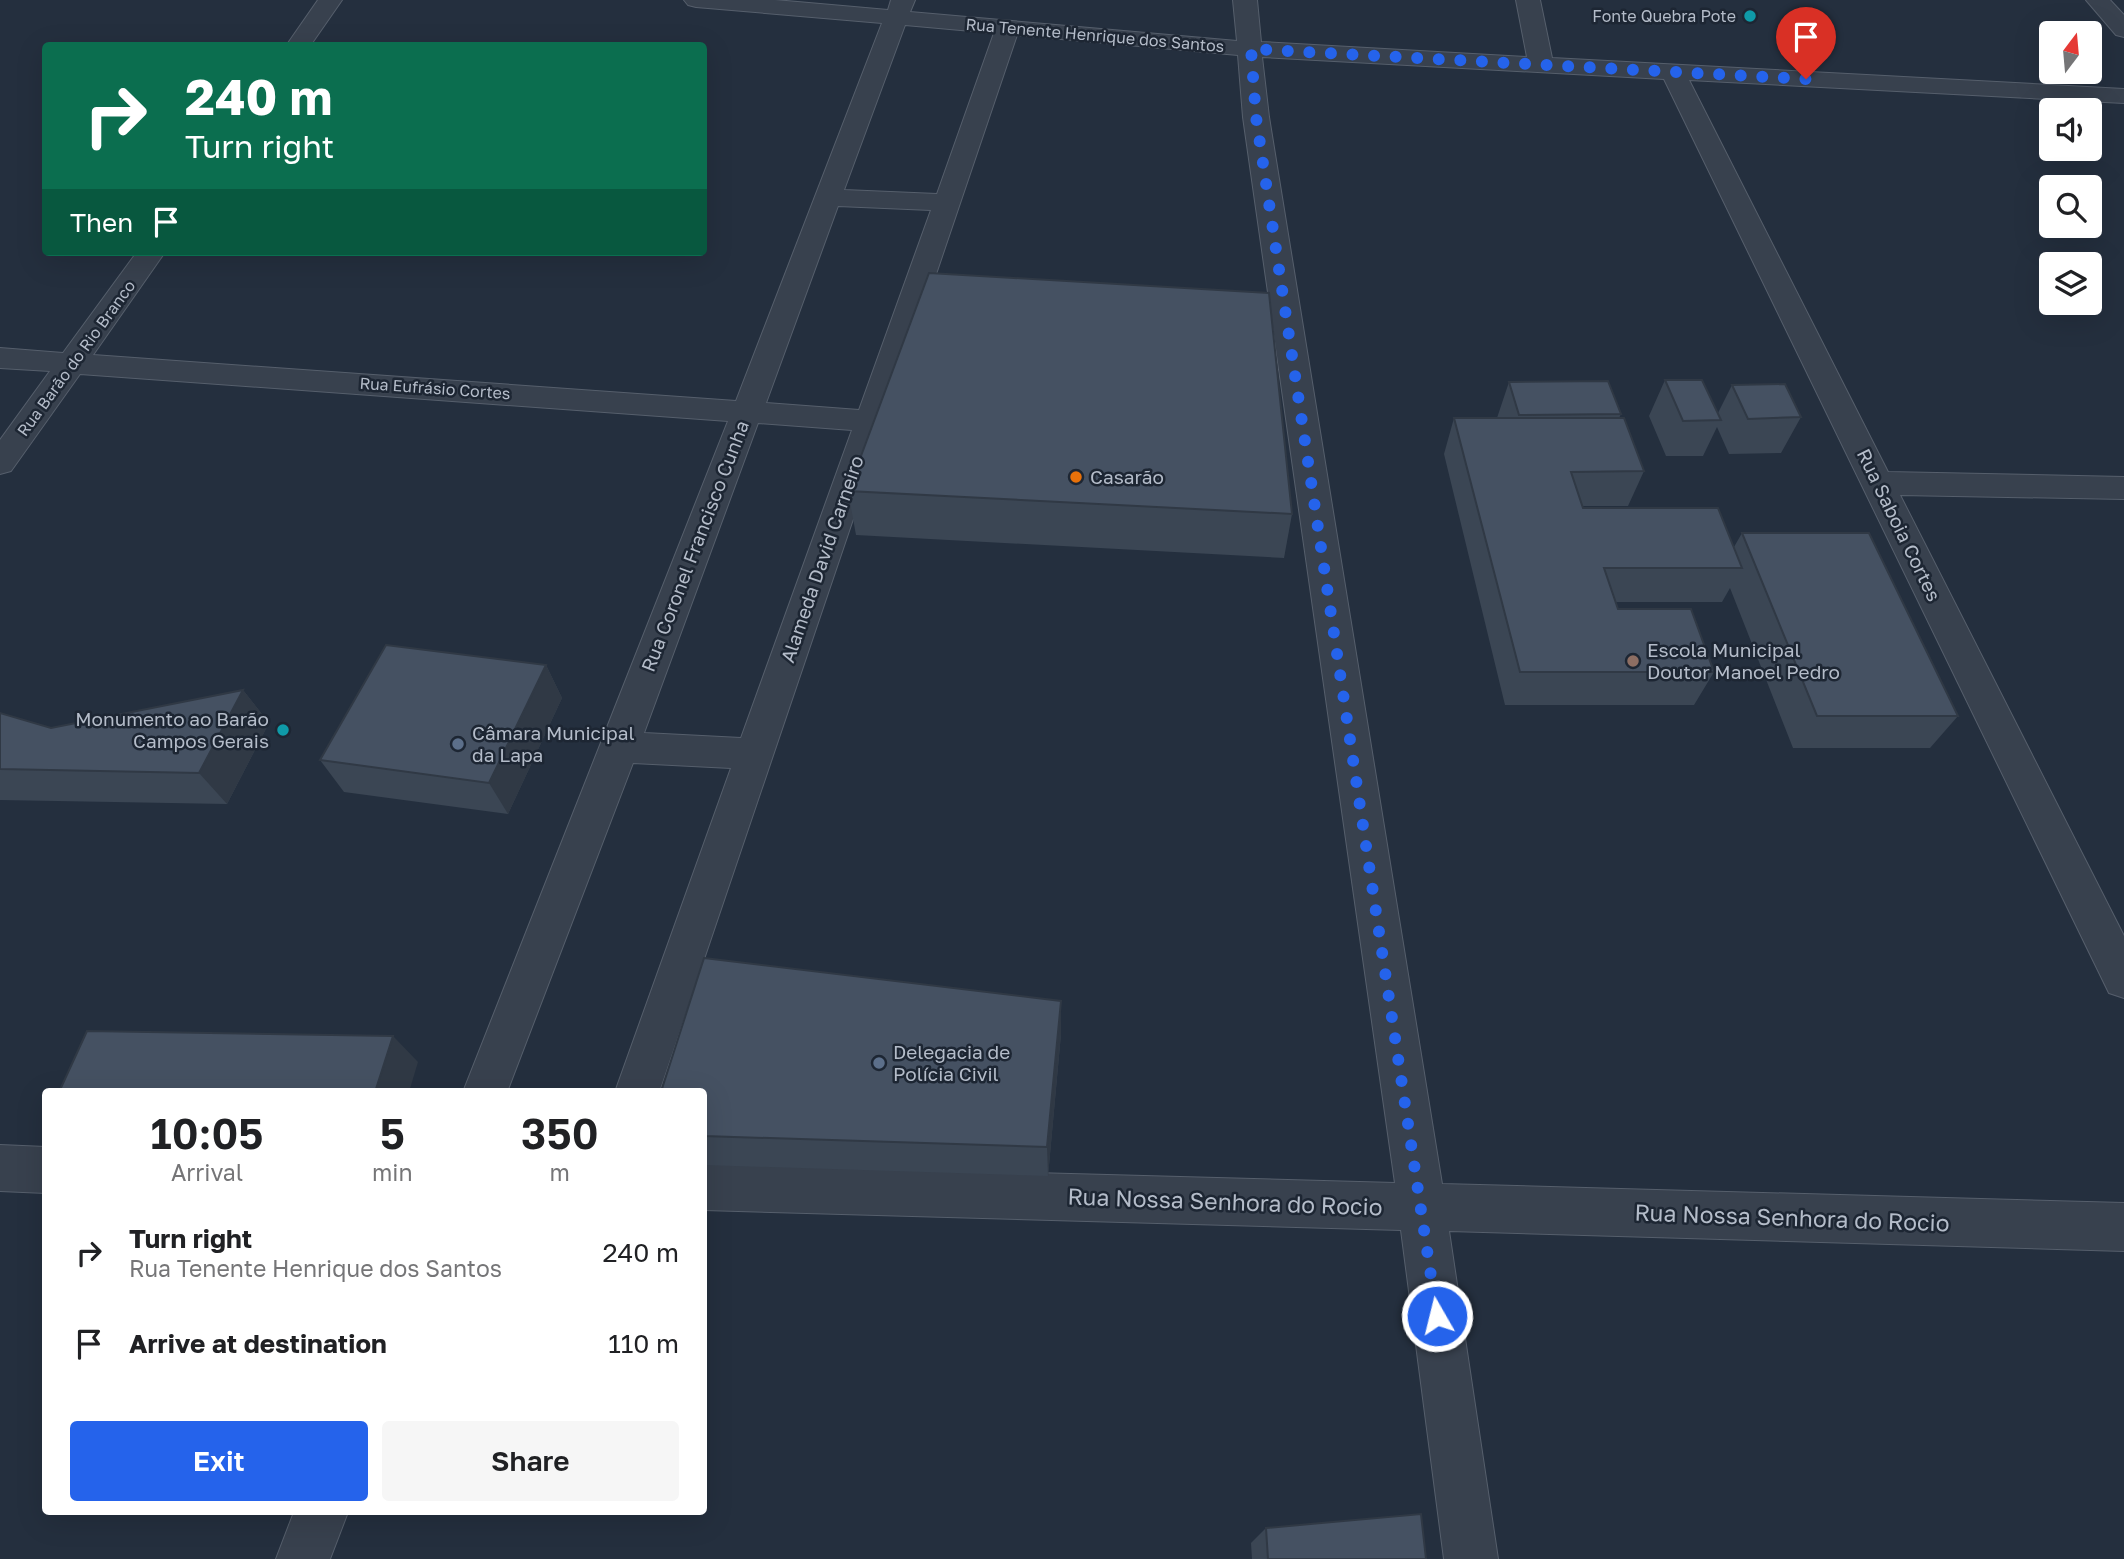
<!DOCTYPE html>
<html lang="en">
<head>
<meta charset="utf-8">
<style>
	:root { --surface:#fff; --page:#f6f6f6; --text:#202124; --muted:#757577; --accent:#2563eb }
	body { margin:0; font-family:"Golos Text",sans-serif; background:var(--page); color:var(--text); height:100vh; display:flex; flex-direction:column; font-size:26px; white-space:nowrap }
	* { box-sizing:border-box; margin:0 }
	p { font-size:23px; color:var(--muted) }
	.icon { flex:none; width:38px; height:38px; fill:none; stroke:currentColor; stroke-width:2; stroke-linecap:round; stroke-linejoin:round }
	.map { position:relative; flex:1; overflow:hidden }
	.panel { position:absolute; left:42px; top:1088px; width:665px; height:427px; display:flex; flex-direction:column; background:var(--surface); border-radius:7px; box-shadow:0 7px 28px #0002 }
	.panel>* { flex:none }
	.guide { position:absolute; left:42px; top:42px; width:665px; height:214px; border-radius:7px; box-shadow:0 7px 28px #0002; background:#0b6e4f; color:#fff; overflow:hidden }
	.needle { width:46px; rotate:16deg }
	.controls { position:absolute; left:2039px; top:21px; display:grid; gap:14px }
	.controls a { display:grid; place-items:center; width:63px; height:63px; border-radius:7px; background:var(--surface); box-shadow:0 7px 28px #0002; font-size:35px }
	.pin { position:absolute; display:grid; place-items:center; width:60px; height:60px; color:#fff; margin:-72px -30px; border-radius:50% 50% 50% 0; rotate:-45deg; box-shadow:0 0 7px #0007 }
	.pin .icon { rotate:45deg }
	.me { position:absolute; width:77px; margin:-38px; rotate:352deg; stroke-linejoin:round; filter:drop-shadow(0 0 5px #0008) }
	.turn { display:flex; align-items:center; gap:24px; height:147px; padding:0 28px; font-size:32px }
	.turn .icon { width:91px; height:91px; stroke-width:2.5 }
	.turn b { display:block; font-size:49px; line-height:60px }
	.then { display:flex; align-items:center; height:66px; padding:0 28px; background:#0003; gap:14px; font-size:26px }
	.eta { display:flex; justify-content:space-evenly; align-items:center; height:119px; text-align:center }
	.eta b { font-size:42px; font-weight:600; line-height:49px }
	.action { display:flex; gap:14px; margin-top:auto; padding:14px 28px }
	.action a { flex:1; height:80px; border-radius:7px; background:var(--accent); color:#fff; font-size:28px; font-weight:600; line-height:80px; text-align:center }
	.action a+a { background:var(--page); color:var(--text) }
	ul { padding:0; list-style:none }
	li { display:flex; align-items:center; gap:21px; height:91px; padding:0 28px }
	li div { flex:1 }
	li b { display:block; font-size:26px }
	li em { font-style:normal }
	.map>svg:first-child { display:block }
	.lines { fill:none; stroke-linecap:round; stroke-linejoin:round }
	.street-casing { stroke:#565f6c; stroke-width:2 }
	.street { fill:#38414e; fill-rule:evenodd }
	.wall { fill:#3b4654 }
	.shaded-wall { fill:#303945 }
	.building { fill:#455162; stroke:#303945; stroke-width:2 }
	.route { stroke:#2563eb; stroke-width:12; stroke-dasharray:0 21.6 }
	.culture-dot { fill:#0f9aa8; stroke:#1d2633; stroke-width:2.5 }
	.food-dot { fill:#e8710a; stroke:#1d2633; stroke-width:2.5 }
	.education-dot { fill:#8d6e63; stroke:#1d2633; stroke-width:2.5 }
	.service-dot { fill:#5c6f8a; stroke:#1d2633; stroke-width:2.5 }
	.labels { text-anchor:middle; stroke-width:5; stroke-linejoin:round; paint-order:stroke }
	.far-poi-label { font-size:16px; fill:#b4bcc9; stroke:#1d2633; text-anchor:end }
	.far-street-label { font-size:16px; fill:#b4bcc9; stroke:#1d2633 }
	.poi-label { font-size:19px; fill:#b4bcc9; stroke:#1d2633; text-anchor:start }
	.street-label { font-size:19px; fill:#b4bcc9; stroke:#1d2633 }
	.near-street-label { font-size:23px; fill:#b4bcc9; stroke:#1d2633 }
</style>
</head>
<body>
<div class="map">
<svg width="2124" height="1559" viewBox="0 0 2124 1559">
	<rect width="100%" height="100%" fill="#242f3e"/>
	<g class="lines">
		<g class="street-casing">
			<g id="street">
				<path d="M318,0H342L310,46H286Z"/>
				<path d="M684,0H775L888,10L891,0H915L910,12L1237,41L1233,0H1257L1261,42L1527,57L1516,0H1540L1552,58L2124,89V103L1689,80L1888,472L2124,477V499L1900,495L2124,936V998L2109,993L1664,79L1262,57L1269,117L1442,1184L2124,1203V1251L1449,1231L1498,1559H1444L1401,1230L704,1210V1164L1395,1183L1243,117L1238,55L1017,35L659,1092H615L731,768L633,763L507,1092H463L728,421L80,374L11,471L0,474V440L50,371L0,368V348L63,353L137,252H165L93,355L736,401L882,23L696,7L688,5ZM905,25L994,33L937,194L844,190ZM838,206L931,210L859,410L766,403ZM758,423L852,430L741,738L644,733Z"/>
				<path d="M2086,0H2110L2124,15V37L2116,35Z"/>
				<path d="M0,1145L46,1147V1193L0,1191Z"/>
				<path d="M294,1512H348L330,1559H276Z"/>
			</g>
		</g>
		<use href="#street" class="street"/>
	</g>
	<g class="wall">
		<path d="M1665,380L1718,413L1732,385L1801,417L1781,453L1729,454L1717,427L1703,456H1666L1649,416Z"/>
		<path d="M1509,382L1621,414L1619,418L1644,471L1628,506H1582L1583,508L1734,547L1742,533L1958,716L1930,748H1793L1730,588L1722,602H1616L1618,609L1714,672L1694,705H1505L1444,454L1454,418H1497Z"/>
		<path d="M848,491L1292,514L1284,558L856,535Z"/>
		<path d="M546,665L562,698L508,814L344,792L320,760Z"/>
		<path d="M243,690L269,723L227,804L0,800V713L51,728Z"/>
		<path d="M1061,1034L1048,1176L704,1165V1092Z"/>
		<path d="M1266,1528L1426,1559H1252L1251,1543Z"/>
	</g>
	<g class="shaded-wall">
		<path d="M546,665L562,698L508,814L489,783Z"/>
		<path d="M243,690L269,723L227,804L199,773Z"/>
		<path d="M1061,1001V1034L1048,1176L1047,1147Z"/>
		<path d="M393,1036L418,1062L409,1092H375Z"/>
	</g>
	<g class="building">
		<path d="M929,273L1269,293L1292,514L848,491Z"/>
		<path d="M1665,380H1702L1721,420L1683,421Z"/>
		<path d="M1608,381L1621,414L1519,415L1509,382Z"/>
		<path d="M1785,384L1801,417L1748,419L1732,385Z"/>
		<path d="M1454,418H1624L1644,471L1571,472L1583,508H1718L1742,568H1604L1618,609H1691L1714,672H1520Z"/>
		<path d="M1742,533H1869L1958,716H1817Z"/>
		<path d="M386,645L546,665L489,783L320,760Z"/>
		<path d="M243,690L199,773L0,769V713L51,728Z"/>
		<path d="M704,958L1061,1001L1047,1147L704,1136V1092H661Z"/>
		<path d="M87,1031L393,1036L375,1092H59Z"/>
		<path d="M1421,1514L1426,1559H1268L1266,1528Z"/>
	</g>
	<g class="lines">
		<path class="route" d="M1437,1316L1256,117L1251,49L1806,79"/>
	</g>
	<g class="culture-dot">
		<circle cx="1750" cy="16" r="7"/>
		<circle cx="283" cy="730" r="7"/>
	</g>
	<circle class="food-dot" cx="1076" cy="477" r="7"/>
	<circle class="education-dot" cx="1633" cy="661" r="7"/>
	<g class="service-dot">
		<circle cx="458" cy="744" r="7"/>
		<circle cx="879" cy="1063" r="7"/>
	</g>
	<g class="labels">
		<g class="far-poi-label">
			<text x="1736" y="22">Fonte Quebra Pote</text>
		</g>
		<g class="far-street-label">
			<text transform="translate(1095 35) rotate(5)" y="6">Rua Tenente Henrique dos Santos</text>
			<text transform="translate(76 358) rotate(-54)" y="6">Rua Barão do Rio Branco</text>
			<text transform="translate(435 388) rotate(4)" y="6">Rua Eufrásio Cortes</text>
		</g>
		<g class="poi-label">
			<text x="1090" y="484">Casarão</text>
			<text x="1647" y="657">Escola Municipal<tspan x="1647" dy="22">Doutor Manoel Pedro</tspan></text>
			<text x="269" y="726" text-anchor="end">Monumento ao Barão<tspan x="269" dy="22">Campos Gerais</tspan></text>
			<text x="472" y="740">Câmara Municipal<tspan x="472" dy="22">da Lapa</tspan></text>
			<text x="893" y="1059">Delegacia de<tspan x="893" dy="22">Polícia Civil</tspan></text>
		</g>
		<g class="street-label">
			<text transform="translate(1899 525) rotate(64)" y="7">Rua Saboia Cortes</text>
			<text transform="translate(695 546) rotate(-69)" y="7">Rua Coronel Francisco Cunha</text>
			<text transform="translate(822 559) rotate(-71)" y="7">Alameda David Carneiro</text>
		</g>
		<g class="near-street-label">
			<text transform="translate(1225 1202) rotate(2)" y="8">Rua Nossa Senhora do Rocio</text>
			<text transform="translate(1792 1218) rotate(2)" y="8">Rua Nossa Senhora do Rocio</text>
		</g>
	</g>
</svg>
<div class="controls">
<a><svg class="needle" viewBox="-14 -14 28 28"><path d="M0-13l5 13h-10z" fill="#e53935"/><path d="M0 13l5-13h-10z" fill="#757577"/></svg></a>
<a><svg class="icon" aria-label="sound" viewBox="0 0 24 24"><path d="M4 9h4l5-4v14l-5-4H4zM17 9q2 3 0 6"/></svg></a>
<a><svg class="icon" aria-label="search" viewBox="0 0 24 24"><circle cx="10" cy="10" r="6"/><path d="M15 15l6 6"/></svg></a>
<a><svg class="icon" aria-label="layers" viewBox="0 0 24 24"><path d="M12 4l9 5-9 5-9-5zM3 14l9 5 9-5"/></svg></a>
</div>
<div class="pin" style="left:1806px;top:79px;background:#d93025"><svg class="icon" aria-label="arrive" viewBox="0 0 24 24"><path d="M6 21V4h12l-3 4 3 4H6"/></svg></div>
<svg class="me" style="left:1437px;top:1316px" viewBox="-20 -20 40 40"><circle r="17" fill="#2563eb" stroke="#fff" stroke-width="3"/><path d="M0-11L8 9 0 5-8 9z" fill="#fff"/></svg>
<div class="guide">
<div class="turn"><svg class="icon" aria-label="right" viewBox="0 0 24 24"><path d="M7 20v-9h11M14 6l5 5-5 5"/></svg><div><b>240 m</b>Turn right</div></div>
<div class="then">Then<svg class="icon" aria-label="arrive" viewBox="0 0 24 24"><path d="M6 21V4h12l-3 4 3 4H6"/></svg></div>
</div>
<section class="panel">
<div class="eta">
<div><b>10:05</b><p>Arrival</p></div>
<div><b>5</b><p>min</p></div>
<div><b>350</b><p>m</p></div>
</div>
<ul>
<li><svg class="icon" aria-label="right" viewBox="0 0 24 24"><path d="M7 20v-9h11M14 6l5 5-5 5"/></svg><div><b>Turn right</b><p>Rua Tenente Henrique dos Santos</p></div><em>240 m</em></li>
<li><svg class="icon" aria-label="arrive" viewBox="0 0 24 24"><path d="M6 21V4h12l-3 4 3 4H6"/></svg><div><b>Arrive at destination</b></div><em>110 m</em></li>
</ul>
<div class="action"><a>Exit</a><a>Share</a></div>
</section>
</div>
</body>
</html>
